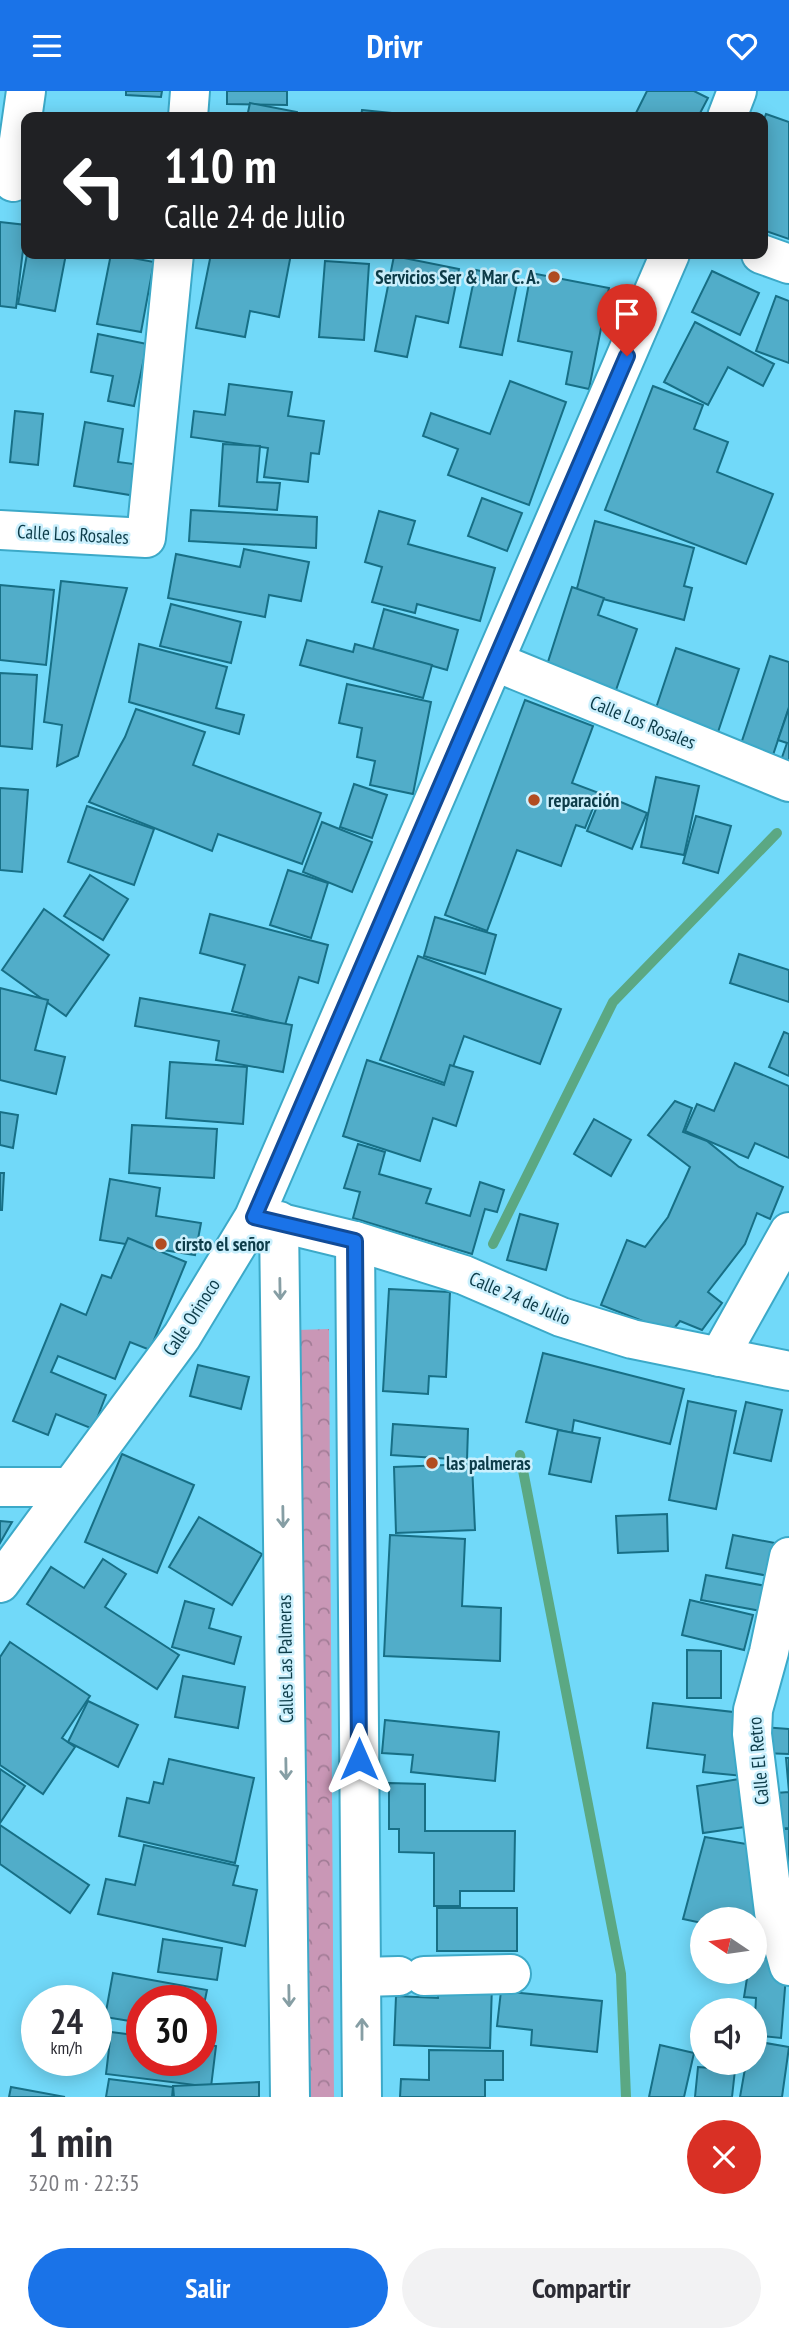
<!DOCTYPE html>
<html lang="es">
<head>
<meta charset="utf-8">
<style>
	:root { --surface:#fff; --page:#f2f2f3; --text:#2b2b33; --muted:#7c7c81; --accent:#1a73e8 }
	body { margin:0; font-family:"PT Sans Narrow",sans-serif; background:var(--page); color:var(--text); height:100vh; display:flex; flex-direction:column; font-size:26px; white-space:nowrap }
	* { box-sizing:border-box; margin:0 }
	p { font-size:23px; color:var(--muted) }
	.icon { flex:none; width:38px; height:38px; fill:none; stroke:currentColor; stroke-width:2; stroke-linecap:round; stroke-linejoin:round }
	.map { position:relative; height:2006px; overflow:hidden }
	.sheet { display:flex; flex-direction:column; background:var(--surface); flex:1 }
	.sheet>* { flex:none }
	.banner { position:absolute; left:21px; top:21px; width:747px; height:147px; border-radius:14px; box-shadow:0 4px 18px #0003; background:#202124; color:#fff; overflow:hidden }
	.needle { width:46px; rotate:283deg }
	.tools { position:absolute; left:690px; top:1816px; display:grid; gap:14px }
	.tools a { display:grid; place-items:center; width:77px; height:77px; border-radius:50%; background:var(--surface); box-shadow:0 4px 18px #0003; font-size:35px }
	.speed { position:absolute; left:21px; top:1894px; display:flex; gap:14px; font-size:35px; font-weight:700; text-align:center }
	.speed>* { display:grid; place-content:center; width:91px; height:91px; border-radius:50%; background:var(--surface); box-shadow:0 4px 18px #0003; line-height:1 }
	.speed small { font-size:18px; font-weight:400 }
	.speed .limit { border:10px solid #d22; background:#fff; color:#111 }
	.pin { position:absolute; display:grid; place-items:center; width:60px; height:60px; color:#fff; margin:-72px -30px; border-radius:50% 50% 50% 0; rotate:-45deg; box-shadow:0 0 7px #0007 }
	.pin .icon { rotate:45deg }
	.me { position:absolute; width:77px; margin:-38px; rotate:0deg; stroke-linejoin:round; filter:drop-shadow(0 0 5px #0008) }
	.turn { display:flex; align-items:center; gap:24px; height:147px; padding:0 28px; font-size:32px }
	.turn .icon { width:91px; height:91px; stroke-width:2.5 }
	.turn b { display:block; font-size:49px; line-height:60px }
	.round { display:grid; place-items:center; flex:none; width:74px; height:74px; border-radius:37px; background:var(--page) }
	.headline { display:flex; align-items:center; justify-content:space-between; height:119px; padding:0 28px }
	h1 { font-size:42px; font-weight:700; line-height:52px }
	.cta { display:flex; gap:14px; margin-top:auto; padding:14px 28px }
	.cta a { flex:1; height:80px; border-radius:42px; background:var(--accent); color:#fff; font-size:28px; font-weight:700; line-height:80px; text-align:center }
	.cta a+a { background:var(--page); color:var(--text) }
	header { display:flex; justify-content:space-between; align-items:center; height:91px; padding:0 28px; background:var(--accent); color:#fff; font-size:32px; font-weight:700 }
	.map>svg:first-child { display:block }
	.forest { fill:url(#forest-crowns) }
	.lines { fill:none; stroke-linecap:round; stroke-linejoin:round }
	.stream { stroke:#5ba883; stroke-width:10 }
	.building { fill:#51adc9; stroke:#176f86; stroke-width:2 }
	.minor-casing { stroke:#3ca9c8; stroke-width:42 }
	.minor { stroke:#fff; stroke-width:38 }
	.oneway { stroke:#869ea4 }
	.route-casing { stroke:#114b97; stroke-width:18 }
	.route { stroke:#1a73e8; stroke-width:12 }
	.poi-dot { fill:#b24c21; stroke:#cbf0fd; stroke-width:2.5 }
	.labels { text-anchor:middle; stroke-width:5; stroke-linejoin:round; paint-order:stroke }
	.poi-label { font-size:19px; font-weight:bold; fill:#0d3c49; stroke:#cbf0fd; text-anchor:start }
	.street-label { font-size:19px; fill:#0d3c49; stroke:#cbf0fd }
</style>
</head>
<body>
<header><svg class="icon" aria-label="menu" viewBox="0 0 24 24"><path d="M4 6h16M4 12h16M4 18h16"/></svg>Drivr<svg class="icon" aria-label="heart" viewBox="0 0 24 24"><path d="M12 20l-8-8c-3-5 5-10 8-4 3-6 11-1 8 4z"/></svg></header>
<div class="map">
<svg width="789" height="2006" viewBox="0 0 789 2006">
	<defs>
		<pattern id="forest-crowns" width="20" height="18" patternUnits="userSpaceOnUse" patternTransform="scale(1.75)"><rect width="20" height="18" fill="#c997b6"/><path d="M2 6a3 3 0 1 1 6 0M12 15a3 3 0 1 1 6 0" fill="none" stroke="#a27c96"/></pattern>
	</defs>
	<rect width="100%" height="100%" fill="#71d9f9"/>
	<path class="forest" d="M329,1238L334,2006H301L297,1239Z"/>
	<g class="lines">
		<g class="stream">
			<path d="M493,1153L613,911L777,742"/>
			<path d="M520,1364L621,1883L626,2006"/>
		</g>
	</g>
	<g class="building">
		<path d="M126,0H162L161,6L126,4Z"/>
		<path d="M227,0H287V14L227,13Z"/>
		<path d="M647,0H694L708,7L698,26H634Z"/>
		<path d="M250,12L297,21V26H247Z"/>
		<path d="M362,19L391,22V26H361Z"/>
		<path d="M766,23L789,31V148L763,139V31Z"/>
		<path d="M0,131L26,134L16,217L0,215Z"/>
		<path d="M27,163H66L55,220L18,213Z"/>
		<path d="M111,163L154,171L141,241L97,233Z"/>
		<path d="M211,163H291L279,226L250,220L245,246L196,237Z"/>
		<path d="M394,165L459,178L448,232L416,225L407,266L375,260Z"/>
		<path d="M325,170L369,173L364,249L319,246Z"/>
		<path d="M476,179L518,188L502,264L460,256Z"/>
		<path d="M712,180L759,202L740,244L692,221Z"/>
		<path d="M531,182L609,197L589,298L566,293L572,261L518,250Z"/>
		<path d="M776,205L789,210V272L756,260Z"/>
		<path d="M695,231L774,273L763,295L728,276L708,314L664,291Z"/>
		<path d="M98,243L147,253L134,315L108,310L113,285L91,281Z"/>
		<path d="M510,290L566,311L529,414L448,384L458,358L423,345L431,322L490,343Z"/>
		<path d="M229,293L292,301L288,325L324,330L319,363L311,362L308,391L264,386L268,357L191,346L194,320L225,324Z"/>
		<path d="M653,295L703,314L694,338L728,351L717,381L773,403L746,473L605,419Z"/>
		<path d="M15,320L43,323L38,374L10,371Z"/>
		<path d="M85,331L123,338L118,371L141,374L136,405L74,395Z"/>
		<path d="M223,353L260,355L257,391L280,392L277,419L219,415Z"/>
		<path d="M482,407L522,422L507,460L468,445Z"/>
		<path d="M191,419L317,426L316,457L189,450Z"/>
		<path d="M379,420L415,430L408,453L495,477L480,530L417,513L415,522L372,511L382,476L365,471Z"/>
		<path d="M595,430L694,457L684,495L692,497L684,529L576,501Z"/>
		<path d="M244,458L309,471L301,510L269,504L265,526L168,507L176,463L240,476Z"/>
		<path d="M61,490L127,497L78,665L57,675L62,634L44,631Z"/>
		<path d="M0,494L54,499L46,574L0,569Z"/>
		<path d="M572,496L604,507L598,524L637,538L616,599L547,574Z"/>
		<path d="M171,513L241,531L231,572L160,555Z"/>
		<path d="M384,518L458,539L447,579L373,558Z"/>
		<path d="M307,549L353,561L355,553L432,574L423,607L300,574Z"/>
		<path d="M139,553L227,576L216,617L244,624L239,643L129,611Z"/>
		<path d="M676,557L739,578L717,644L654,623Z"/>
		<path d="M770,565L789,571V616L771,670L739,659Z"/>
		<path d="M0,582L37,584L32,658L0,655Z"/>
		<path d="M347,593L431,611L413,703L370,694L375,670L357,666L362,637L339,632Z"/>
		<path d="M525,609L593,635L572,692L599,702L585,737L576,734L561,775L517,759L487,840L445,824Z"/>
		<path d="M136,618L205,641L193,674L321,722L302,773L218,743L212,760L89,711L125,646Z"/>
		<path d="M788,620L789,621V675L780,672L787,652L778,649Z"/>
		<path d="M656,686L699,695L684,764L641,756Z"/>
		<path d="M354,693L387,704L372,747L340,736Z"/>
		<path d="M0,697L28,699L22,781L0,779Z"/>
		<path d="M602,703L647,722L632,758L587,740Z"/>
		<path d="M87,715L154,738L134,794L68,771Z"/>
		<path d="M696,725L731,735L718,782L683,772Z"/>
		<path d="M322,731L372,751L352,801L303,781Z"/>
		<path d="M288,779L328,792L311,847L270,834Z"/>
		<path d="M90,784L128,808L103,849L64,825Z"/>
		<path d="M44,818L109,864L66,925L2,879Z"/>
		<path d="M210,823L328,854L318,892L299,886L285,934L232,920L245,874L200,862Z"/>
		<path d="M435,826L496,844L485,883L424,865Z"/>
		<path d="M739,863L789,879V911L730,892Z"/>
		<path d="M418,865L561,918L540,973L464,945L447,993L380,969Z"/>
		<path d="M0,897L48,909L35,959L65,966L56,1003L0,989Z"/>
		<path d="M140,907L292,934L283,981L216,969L219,950L135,935Z"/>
		<path d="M784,941L789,943V985L769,976Z"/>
		<path d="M367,969L444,994L450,974L473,981L456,1035L433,1027L420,1070L343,1045Z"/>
		<path d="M170,971L247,976L243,1033L166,1027Z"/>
		<path d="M735,972L789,995V1067L755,1052L748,1067L685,1040L697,1013L714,1020Z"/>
		<path d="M675,1010L692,1017L683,1041L707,1050L739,1076L783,1096L770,1128L757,1122L745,1153L708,1201L722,1212L702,1239L680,1230L671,1241L601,1214L627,1149L645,1156L668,1126L690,1076L648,1044Z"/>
		<path d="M0,1021L18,1024L13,1057L0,1054Z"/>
		<path d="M594,1028L631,1049L611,1085L574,1063Z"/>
		<path d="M132,1034L217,1038L214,1087L129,1082Z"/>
		<path d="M358,1053L385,1061L379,1083L431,1098L426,1112L470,1125L480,1091L504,1099L497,1121L485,1118L472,1163L353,1127L360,1101L344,1097Z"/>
		<path d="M0,1082H4L2,1119H0Z"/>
		<path d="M110,1088L160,1097L156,1125L201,1132L195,1164L100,1149Z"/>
		<path d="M520,1123L558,1133L546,1179L507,1169Z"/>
		<path d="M128,1147L186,1171L150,1259L130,1251L115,1288L58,1265L51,1281L106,1304L93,1338L56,1323L48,1344L13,1330L61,1213L86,1224L102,1184L111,1187Z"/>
		<path d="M389,1198L450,1201L446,1286L429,1285L428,1303L383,1300Z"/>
		<path d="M543,1262L684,1298L670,1353L574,1329L572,1342L526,1331Z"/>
		<path d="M198,1274L249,1286L241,1318L190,1305Z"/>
		<path d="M688,1310L736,1320L716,1418L669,1409Z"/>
		<path d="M746,1311L782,1319L771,1370L734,1362Z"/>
		<path d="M393,1333L468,1338L467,1369L391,1364Z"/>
		<path d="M558,1339L600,1347L591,1391L549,1383Z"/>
		<path d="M122,1363L194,1394L157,1482L85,1451Z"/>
		<path d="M472,1373L475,1439L396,1442L394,1376Z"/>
		<path d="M667,1423L668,1460L618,1462L616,1425Z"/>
		<path d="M199,1426L262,1463L232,1514L169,1476Z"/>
		<path d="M0,1430L12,1431L0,1452Z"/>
		<path d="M390,1444L465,1448L462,1515L501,1517L500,1570L384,1565Z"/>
		<path d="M733,1444L780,1453L774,1486L726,1477Z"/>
		<path d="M103,1468L126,1483L105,1516L179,1564L157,1598L27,1513L51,1476L84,1497Z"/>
		<path d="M706,1484L766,1495L761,1520L701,1509Z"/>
		<path d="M690,1509L753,1524L744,1559L682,1544Z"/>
		<path d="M185,1510L214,1518L209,1537L241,1546L234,1573L172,1556Z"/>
		<path d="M10,1551L90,1605L62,1647L75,1656L43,1703L0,1674V1566Z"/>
		<path d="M687,1559L721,1560V1607H687Z"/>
		<path d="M183,1585L245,1596L238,1637L175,1626Z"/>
		<path d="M88,1610L138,1634L118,1676L68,1651Z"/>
		<path d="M653,1612L751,1623L743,1685L703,1681L705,1664L647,1657Z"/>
		<path d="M385,1629L499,1641L495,1690L411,1681L413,1664L382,1662Z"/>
		<path d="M762,1636L789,1638V1663L761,1662Z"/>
		<path d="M786,1667H789V1737L765,1739L763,1703L789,1701Z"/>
		<path d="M169,1668L254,1687L235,1772L119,1745L127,1707L149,1712L154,1691L163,1693Z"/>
		<path d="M0,1678L25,1695L0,1732Z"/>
		<path d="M745,1687L752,1735L703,1742L697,1695Z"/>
		<path d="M389,1692L425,1693V1740H515L514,1800H460V1815H434V1762L399,1761V1738H389Z"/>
		<path d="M0,1734L89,1794L70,1822L0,1773Z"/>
		<path d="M781,1738H789V1775H780Z"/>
		<path d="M705,1746L764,1756L754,1834V1829H702V1832L683,1828Z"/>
		<path d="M144,1754L238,1775L233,1794L257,1799L245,1855L98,1823L106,1788L135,1794Z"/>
		<rect x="437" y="1817" width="80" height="43"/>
		<path d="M163,1848L222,1857L217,1889L158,1881Z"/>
		<path d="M754,1864L787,1872L781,1947L754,1944L756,1907L744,1906L748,1881H754Z"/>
		<path d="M113,1882L207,1899L201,1928V1909H142V1932L105,1926Z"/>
		<path d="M439,1892L492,1894L490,1957L394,1954L396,1905L438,1907Z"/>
		<path d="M501,1900L602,1910L597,1961L531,1954L532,1939L497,1935Z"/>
		<path d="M111,1941L142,1945V1969H201V1953L216,1955L211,1996L106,1983Z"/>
		<path d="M754,1950L789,1956L782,2006H740L746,1972H754Z"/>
		<path d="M660,1954L694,1962L684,2006H649Z"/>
		<path d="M429,1959L503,1960V1989H485V2006H400L401,1988L429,1989Z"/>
		<path d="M698,1976L735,1979L732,2006H695Z"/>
		<path d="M109,1988L173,1996L172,2006H106Z"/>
		<path d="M259,1991V2006H174L173,1995Z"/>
		<path d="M11,1996L65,2006H9Z"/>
	</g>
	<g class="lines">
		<g class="minor-casing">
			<g id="minor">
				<path d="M188,26L190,0"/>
				<path d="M727,26L737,0"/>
				<path d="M13,91L26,0"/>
				<path d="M761,163L789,173"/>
				<path d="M0,439L146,447L174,163"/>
				<path d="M496,571L789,691"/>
				<path d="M256,1126L355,1150L464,1184L561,1226L632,1248L789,1280"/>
				<path d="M279,1130L290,2006"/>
				<path d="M355,1150L362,2006"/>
				<path d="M719,1266L789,1141"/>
				<path d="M0,1396H70"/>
				<path d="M789,1466L769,1561L753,1619L752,1643L774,1821L789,1875"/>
				<path d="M0,1492L182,1245L254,1126L670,163"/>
				<path d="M424,1885L511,1883"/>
				<path d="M361,1886L399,1885"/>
			</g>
		</g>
		<use href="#minor" class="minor"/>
	</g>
	<defs><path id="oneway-shaft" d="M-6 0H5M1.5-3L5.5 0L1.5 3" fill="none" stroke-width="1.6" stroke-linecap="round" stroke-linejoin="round" transform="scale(1.75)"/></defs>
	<g class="oneway">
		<use href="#oneway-shaft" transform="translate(280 1198) rotate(89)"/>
		<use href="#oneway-shaft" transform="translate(283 1426) rotate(89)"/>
		<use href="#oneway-shaft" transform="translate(286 1678) rotate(89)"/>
		<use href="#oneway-shaft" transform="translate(289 1905) rotate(89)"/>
		<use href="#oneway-shaft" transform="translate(362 1938) rotate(-90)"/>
	</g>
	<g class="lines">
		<g class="route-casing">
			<path id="route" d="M359,1668L355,1150L254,1126L627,265"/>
		</g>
		<use href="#route" class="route"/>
	</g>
	<g class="poi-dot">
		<circle cx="554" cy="186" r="7"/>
		<circle cx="534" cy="709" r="7"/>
		<circle cx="161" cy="1153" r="7"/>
		<circle cx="432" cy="1372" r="7"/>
	</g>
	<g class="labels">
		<g class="poi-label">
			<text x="540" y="193" text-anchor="end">Servicios Ser &amp; Mar C. A.</text>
			<text x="548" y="716">reparación</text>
			<text x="175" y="1160">cirsto el señor</text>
			<text x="446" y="1379">las palmeras</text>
		</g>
		<g class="street-label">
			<text transform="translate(73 443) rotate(3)" y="7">Calle Los Rosales</text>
			<text transform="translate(643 631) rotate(22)" y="7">Calle Los Rosales</text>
			<text transform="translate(520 1207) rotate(23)" y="7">Calle 24 de Julio</text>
			<text transform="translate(191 1226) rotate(-57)" y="7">Calle Orinoco</text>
			<text transform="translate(285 1568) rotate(-91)" y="7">Calles Las Palmeras</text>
			<text transform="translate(758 1670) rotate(-95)" y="7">Calle El Retro</text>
		</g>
	</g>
</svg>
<div class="tools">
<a><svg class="needle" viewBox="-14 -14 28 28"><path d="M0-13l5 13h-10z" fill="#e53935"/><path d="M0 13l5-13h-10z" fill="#7c7c81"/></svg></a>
<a><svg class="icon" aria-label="sound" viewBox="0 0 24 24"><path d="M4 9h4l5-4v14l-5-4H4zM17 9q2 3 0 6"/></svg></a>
</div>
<div class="speed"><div>24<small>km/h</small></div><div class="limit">30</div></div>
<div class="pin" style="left:627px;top:265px;background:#d93025"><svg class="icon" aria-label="arrive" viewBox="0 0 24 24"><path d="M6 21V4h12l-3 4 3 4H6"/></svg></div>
<svg class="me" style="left:359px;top:1668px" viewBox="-20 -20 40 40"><path d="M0-17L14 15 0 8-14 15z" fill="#1a73e8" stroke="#fff" stroke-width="4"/></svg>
<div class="banner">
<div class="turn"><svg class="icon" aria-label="left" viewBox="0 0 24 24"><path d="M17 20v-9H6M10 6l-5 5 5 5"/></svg><div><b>110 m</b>Calle 24 de Julio</div></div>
</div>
</div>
<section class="sheet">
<div class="headline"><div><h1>1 min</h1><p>320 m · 22:35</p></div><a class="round" style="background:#d93025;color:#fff"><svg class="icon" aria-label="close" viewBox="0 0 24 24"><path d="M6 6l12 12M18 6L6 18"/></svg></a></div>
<div class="cta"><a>Salir</a><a>Compartir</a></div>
</section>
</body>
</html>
